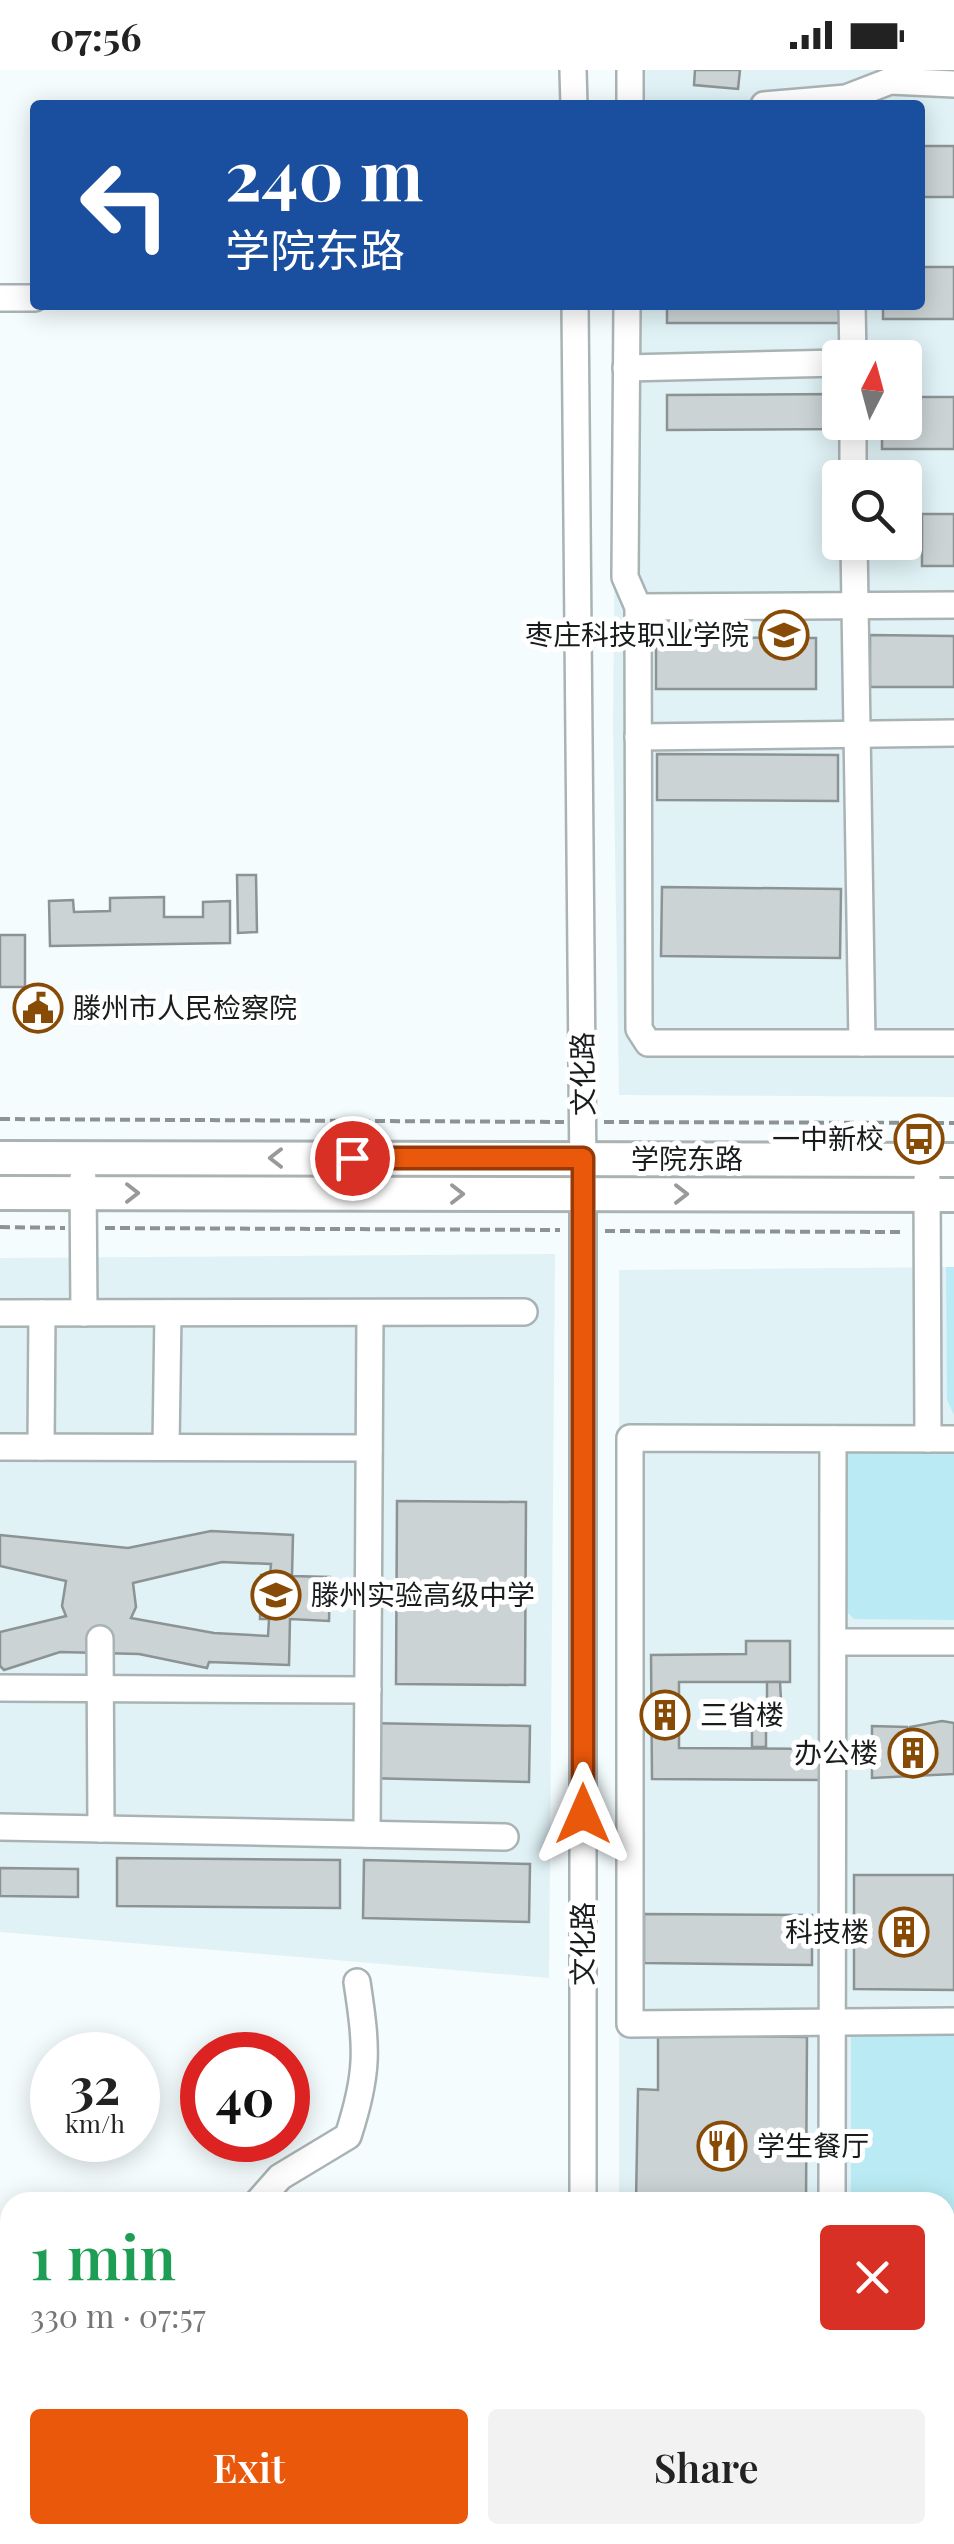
<!DOCTYPE html>
<html lang="en">
<head>
<meta charset="utf-8">
<style>
	:root { --surface:#fff; --page:#f2f2f2; --text:#222; --muted:#767676; --accent:#ea580c }
	body { margin:0; font-family:"Playfair Display","Noto Sans SC",serif; background:var(--page); color:var(--text); height:100vh; display:flex; flex-direction:column; font-size:38px; white-space:nowrap }
	* { box-sizing:border-box; margin:0 }
	p { font-size:32px; color:var(--muted) }
	.icon { flex:none; width:55px; height:55px; fill:none; stroke:currentColor; stroke-width:2; stroke-linecap:round; stroke-linejoin:round }
	.map { position:relative; flex:1; overflow:hidden }
	.sheet { position:absolute; left:0px; top:2122px; width:955px; height:352px; display:flex; flex-direction:column; background:var(--surface); border-radius:30px 30px 0 0; box-shadow:0 5px 25px #0003 }
	.sheet>* { flex:none }
	.guide { position:absolute; left:30px; top:30px; width:895px; height:210px; border-radius:10px; box-shadow:0 5px 25px #0003; background:#1a4fa0; color:#fff; overflow:hidden }
	.needle { width:65px; rotate:6deg }
	.tools { position:absolute; left:822px; top:270px; display:grid; gap:20px }
	.tools a { display:grid; place-items:center; width:100px; height:100px; border-radius:10px; background:var(--surface); box-shadow:0 5px 25px #0003; font-size:50px }
	.speed { position:absolute; left:30px; top:1962px; display:flex; gap:20px; font-size:50px; font-weight:700; text-align:center }
	.speed>* { display:grid; place-content:center; width:130px; height:130px; border-radius:50%; background:var(--surface); box-shadow:0 5px 25px #0003; line-height:1 }
	.speed small { font-size:25px; font-weight:400 }
	.speed .limit { border:15px solid #d22; background:#fff; color:#111 }
	.pin { position:absolute; display:grid; place-items:center; width:85px; height:85px; color:#fff; margin:-42px; border:5px solid #fff; border-radius:50%; box-shadow:0 2px 10px #0007 }
	.me { position:absolute; width:110px; margin:-55px; rotate:0deg; stroke-linejoin:round; filter:drop-shadow(0 0 8px #0008) }
	.turn { display:flex; align-items:center; gap:35px; height:210px; padding:0 30px; font-size:45px }
	.turn .icon { width:130px; height:130px; stroke-width:2.5 }
	.turn b { display:block; font-size:70px; line-height:85px }
	.round { display:grid; place-items:center; flex:none; width:105px; height:105px; border-radius:10px; background:var(--page) }
	.overview { display:flex; align-items:center; justify-content:space-between; height:170px; padding:0 30px }
	h1 { font-size:60px; font-weight:600; line-height:75px; color:#1e9e55 }
	.action { display:flex; gap:20px; margin-top:auto; padding:20px 30px }
	.action a { flex:1; height:115px; border-radius:10px; background:var(--accent); color:#fff; font-size:40px; font-weight:600; line-height:115px; text-align:center }
	.action a+a { background:var(--page); color:var(--text) }
	.status { display:flex; justify-content:space-between; align-items:center; height:70px; padding:0 50px; background:var(--surface); direction:ltr }
	.status svg { height:28px; fill:currentColor }
	.map>svg:first-child { display:block }
	.built { fill:#e0f2f6; fill-rule:evenodd }
	.green { fill:#baebf4 }
	.building { fill:#cbd3d5; stroke:#8b9394; stroke-width:2.5; fill-rule:evenodd }
	.lines { fill:none; stroke-linecap:round; stroke-linejoin:round }
	.minor-casing { stroke:#aab3b4; stroke-width:30 }
	.major-casing { stroke:#aab3b4; stroke-width:38 }
	.path { stroke:#8d9394; stroke-width:4; stroke-dasharray:10 5; stroke-linecap:butt }
	.minor { stroke:#fff; stroke-width:25 }
	.major { stroke:#fff; stroke-width:32 }
	.oneway { stroke:#989999 }
	.route-casing { stroke:#983908; stroke-width:25 }
	.route { stroke:#ea580c; stroke-width:18 }
	.labels { text-anchor:middle; stroke-width:10; stroke-linejoin:round; paint-order:stroke }
	.poi-label { font-size:28px; fill:#191c1d; stroke:#fff; text-anchor:end }
	.street-label { font-size:28px; fill:#191c1d; stroke:#fff }
</style>
</head>
<body>
<div class="status"><b>07:56</b><svg viewBox="0 0 49 12"><path d="M0 12V9h3v3zM5 12V6h3v6zM10 12V3h3v9zM15 12V0h3v12zM26 1h20v11H26zM47 4h2v5h-2z"/></svg></div>
<div class="map">
<svg width="954" height="2474" viewBox="0 0 954 2474">
	<rect width="100%" height="100%" fill="#f4fcfe"/>
	<g class="built">
		<path d="M619,0H954V1027L619,1025L613,657L617,235H920V35H619ZM840,288H905V352H840ZM840,408H905V472H840Z"/>
		<path d="M555,1184L549,1908L0,1862V1188Z"/>
		<path d="M954,1197V2474H619V2465H945V2132H619V1200Z"/>
	</g>
	<g class="green">
		<path d="M946,1197H954V1345L947,1330Z"/>
		<path d="M954,1376V1550L854,1549L847,1542V1381Z"/>
		<path d="M851,1964H954V2208H945V2132H851Z"/>
	</g>
	<g class="building">
		<path d="M695,0H740L738,19L694,15Z"/>
		<rect x="920" y="76" width="34" height="51"/>
		<path d="M920,197H954V249H883V235H920Z"/>
		<rect x="667" y="235" width="175" height="18"/>
		<path d="M840,324L842,359L667,360V325Z"/>
		<path d="M905,327H954V379H882V352H905Z"/>
		<rect x="922" y="444" width="32" height="52"/>
		<path d="M870,565L954,566V617H870Z"/>
		<path d="M656,567L816,568V619H656Z"/>
		<path d="M657,684L838,685V731L657,730Z"/>
		<path d="M237,805H256L257,862L238,863Z"/>
		<path d="M662,817L841,819L840,888L661,886Z"/>
		<path d="M164,827V847H203V832L230,831V873L50,876L49,831L73,830L74,842L110,841V828Z"/>
		<rect x="0" y="865" width="25" height="52"/>
		<path d="M397,1431L526,1432L525,1615L396,1614Z"/>
		<path d="M211,1461L293,1465L292,1506L330,1507L329,1551L290,1549L289,1595L209,1592L207,1598L139,1584L60,1582L4,1600L0,1596V1562L66,1546L62,1536L66,1511L0,1496V1465L128,1478ZM222,1492L271,1494L270,1505H261L260,1549H269L268,1566L214,1563L131,1548L136,1537L133,1513Z"/>
		<path d="M746,1571H790V1612H679V1678L824,1679V1710L652,1709L651,1585L746,1584Z"/>
		<path d="M767,1612H780L782,1648H766V1677H752V1635H767Z"/>
		<path d="M942,1651L954,1653V1704L872,1708V1656L907,1657L910,1663V1657Z"/>
		<path d="M366,1653L530,1656L529,1712L365,1708Z"/>
		<path d="M117,1788L340,1790V1838L117,1836Z"/>
		<path d="M364,1790L530,1794L529,1852L363,1848Z"/>
		<path d="M0,1798L78,1799V1827L0,1826Z"/>
		<path d="M854,1805H954V1920L854,1919Z"/>
		<path d="M644,1844L812,1845V1895L644,1893Z"/>
		<path d="M658,1965L807,1967L806,2132H636L638,2019L658,2020Z"/>
		<rect x="945" y="2381" width="9" height="62"/>
	</g>
	<g class="lines">
		<g class="minor-casing">
			<g id="minor">
				<path d="M573,0L574,35"/>
				<path d="M630,35V0"/>
				<path d="M764,35L846,28L890,11L954,14"/>
				<path d="M0,228H35"/>
				<path d="M575,235L583,1106V2132"/>
				<path d="M627,235L625,507L638,537L639,959L648,973H954"/>
				<path d="M852,235L853,288"/>
				<path d="M626,298L840,293"/>
				<path d="M853,352V408"/>
				<path d="M854,472L862,973"/>
				<path d="M638,537L954,535"/>
				<path d="M638,667L954,663"/>
				<path d="M83,1108L84,1243"/>
				<path d="M927,1109L928,1369"/>
				<path d="M0,1243L524,1242"/>
				<path d="M954,1369L630,1368V1954L954,1951"/>
				<path d="M0,1377L369,1378"/>
				<path d="M41,1377L42,1243"/>
				<path d="M166,1377L168,1243"/>
				<path d="M100,1569L101,1759"/>
				<path d="M835,1572H954"/>
				<path d="M0,1618L368,1620"/>
				<path d="M0,1757L505,1767"/>
				<path d="M367,1764L370,1243"/>
				<path d="M258,2132L280,2107L348,2066C369,2002 367,1978 357,1912"/>
				<path d="M832,2132L833,1369"/>
				<path d="M945,2225H954"/>
				<path d="M945,2362H954"/>
				<path d="M211,2474L218,2465"/>
				<path d="M582,2474V2465"/>
			</g>
		</g>
		<g class="major-casing">
			<g id="major">
				<path d="M0,1088L954,1090"/>
				<path d="M0,1123L954,1125"/>
			</g>
		</g>
		<g class="path">
			<path d="M0,1049L564,1052"/>
			<path d="M604,1052L954,1053"/>
			<path d="M0,1157L65,1158"/>
			<path d="M105,1158L560,1160"/>
			<path d="M605,1161L905,1162"/>
		</g>
		<use href="#minor" class="minor"/>
		<use href="#major" class="major"/>
	</g>
	<defs><path id="oneway-chevron" d="M-2-3.5L2.5 0L-2 3.5" fill="none" stroke-width="1.6" stroke-linecap="round" stroke-linejoin="round" transform="scale(2.5)"/></defs>
	<g class="oneway">
		<use href="#oneway-chevron" transform="translate(276 1088) rotate(-180)"/>
		<use href="#oneway-chevron" transform="translate(132 1123)"/>
		<use href="#oneway-chevron" transform="translate(457 1124)"/>
		<use href="#oneway-chevron" transform="translate(681 1124)"/>
	</g>
	<g class="lines">
		<g class="route-casing">
			<path id="route" d="M352,1088H583V1744"/>
		</g>
		<use href="#route" class="route"/>
	</g>
	<defs>
		<g id="university-ring" transform="scale(2.5)"><circle r="9.5" fill="#fff" stroke="#874b06" stroke-width="1.5"/><path d="M0-5L7-2L0 1L-7-2ZM-4 1L0 2.5L4 1V4Q0 6-4 4Z" fill="#874b06"/></g>
		<g id="civic-ring" transform="scale(2.5)"><circle r="9.5" fill="#fff" stroke="#874b06" stroke-width="1.5"/><path d="M-.6-6.5H3V-4.5H.6V-3L4-1V1h2V6H-6V1h2V-1L-.6-3ZM-1.2 2.5V6h2.4V2.5Z" fill="#874b06"/></g>
		<g id="bus-ring" transform="scale(2.5)"><circle r="9.5" fill="#fff" stroke="#874b06" stroke-width="1.5"/><path d="M-5-6H5V4H4V6H2V4H-2V6H-4V4H-5ZM-3.5-4V0h7V-4ZM-3.5 1.2v1.5H-2V1.2ZM2 1.2v1.5H3.5V1.2Z" fill="#874b06"/></g>
		<g id="school-ring" transform="scale(2.5)"><circle r="9.5" fill="#fff" stroke="#874b06" stroke-width="1.5"/><path d="M0-5L7-2L0 1L-7-2ZM-4 1L0 2.5L4 1V4Q0 6-4 4Z" fill="#874b06"/></g>
		<g id="building-ring" transform="scale(2.5)"><circle r="9.5" fill="#fff" stroke="#874b06" stroke-width="1.5"/><path d="M-4-6H4V6H1V3H-1V6H-4ZM-2.5-4.3h1.7v1.8h-1.7ZM.8-4.3h1.7v1.8H.8ZM-2.5-1h1.7V.8h-1.7ZM.8-1h1.7V.8H.8Z" fill="#874b06"/></g>
		<g id="restaurant-ring" transform="scale(2.5)"><circle r="9.5" fill="#fff" stroke="#874b06" stroke-width="1.5"/><path d="M-5-6h1v4h1v-4h1v4h1v-4h1v5L-1.5 .5V6h-2V.5L-5-1ZM5-6V6H3V1.5H1.5Q1.5-4 5-6Z" fill="#874b06"/></g>
	</defs>
	<g fill-rule="evenodd">
		<use href="#university-ring" x="784" y="565"/>
		<use href="#civic-ring" x="38" y="938"/>
		<use href="#bus-ring" x="919" y="1069"/>
		<use href="#school-ring" x="276" y="1525"/>
		<use href="#building-ring" x="665" y="1645"/>
		<use href="#building-ring" x="913" y="1683"/>
		<use href="#building-ring" x="904" y="1862"/>
		<use href="#restaurant-ring" x="722" y="2076"/>
	</g>
	<g class="labels">
		<g class="poi-label">
			<text x="749" y="575">枣庄科技职业学院</text>
			<text x="73" y="948" text-anchor="start">滕州市人民检察院</text>
			<text x="884" y="1079">一中新校</text>
			<text x="311" y="1535" text-anchor="start">滕州实验高级中学</text>
			<text x="700" y="1655" text-anchor="start">三省楼</text>
			<text x="878" y="1693">办公楼</text>
			<text x="869" y="1872">科技楼</text>
			<text x="757" y="2086" text-anchor="start">学生餐厅</text>
		</g>
		<g class="street-label">
			<text transform="translate(583 1004) rotate(-91)" y="10">文化路</text>
			<text x="687" y="1099">学院东路</text>
			<text transform="translate(583 1874) rotate(-90)" y="10">文化路</text>
		</g>
	</g>
</svg>
<div class="tools">
<a><svg class="needle" viewBox="-14 -14 28 28"><path d="M0-13l5 13h-10z" fill="#e53935"/><path d="M0 13l5-13h-10z" fill="#767676"/></svg></a>
<a><svg class="icon" aria-label="search" viewBox="0 0 24 24"><circle cx="10" cy="10" r="6"/><path d="M15 15l6 6"/></svg></a>
</div>
<div class="speed"><div>32<small>km/h</small></div><div class="limit">40</div></div>
<div class="pin" style="left:352px;top:1088px;background:#d93025"><svg class="icon" aria-label="arrive" viewBox="0 0 24 24"><path d="M6 21V4h12l-3 4 3 4H6"/></svg></div>
<svg class="me" style="left:583px;top:1744px" viewBox="-20 -20 40 40"><path d="M0-17L14 15 0 8-14 15z" fill="#ea580c" stroke="#fff" stroke-width="4"/></svg>
<div class="guide">
<div class="turn"><svg class="icon" aria-label="left" viewBox="0 0 24 24"><path d="M17 20v-9H6M10 6l-5 5 5 5"/></svg><div><b>240 m</b>学院东路</div></div>
</div>
<section class="sheet">
<div class="overview"><div><h1>1 min</h1><p>330 m · 07:57</p></div><a class="round" style="background:#d93025;color:#fff"><svg class="icon" aria-label="close" viewBox="0 0 24 24"><path d="M6 6l12 12M18 6L6 18"/></svg></a></div>
<div class="action"><a>Exit</a><a>Share</a></div>
</section>
</div>
</body>
</html>
